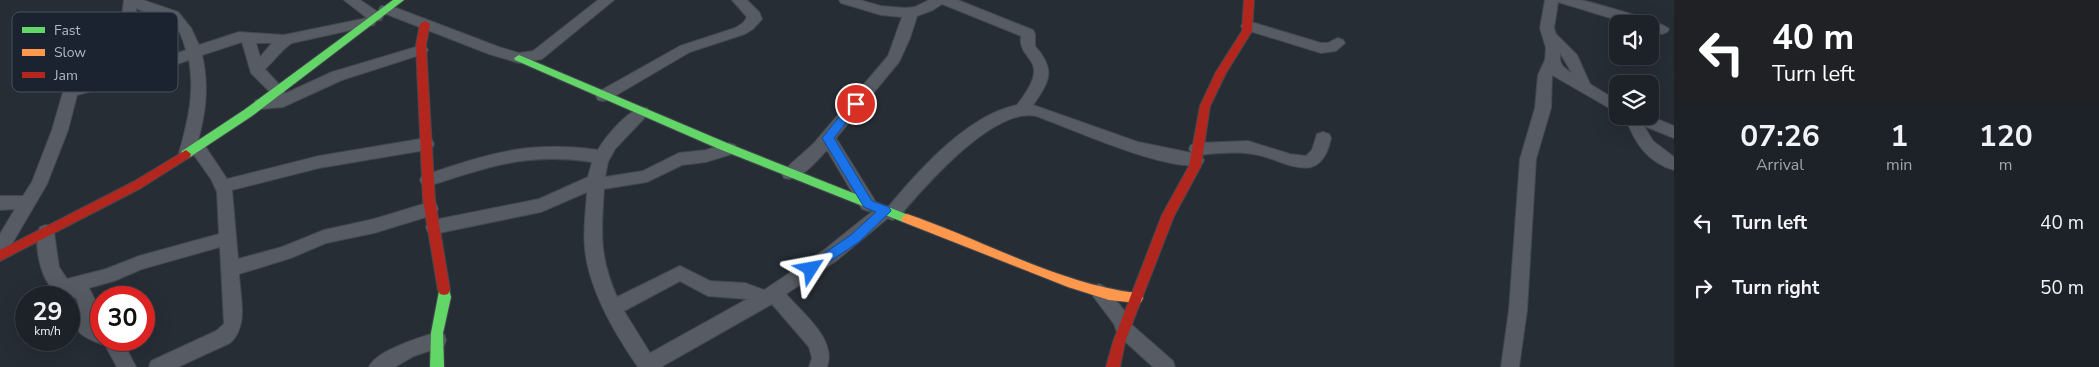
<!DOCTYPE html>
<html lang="en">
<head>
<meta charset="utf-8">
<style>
	:root { --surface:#1d2228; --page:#252a30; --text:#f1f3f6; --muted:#a0a4a8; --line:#3b3f45 }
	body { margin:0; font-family:"Nunito Sans",sans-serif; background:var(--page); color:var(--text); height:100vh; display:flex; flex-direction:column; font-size:19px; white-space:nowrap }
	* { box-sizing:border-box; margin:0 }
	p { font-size:16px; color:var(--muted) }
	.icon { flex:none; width:28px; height:28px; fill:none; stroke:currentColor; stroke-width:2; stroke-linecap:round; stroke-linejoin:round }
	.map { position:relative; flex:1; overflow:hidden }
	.drawer { display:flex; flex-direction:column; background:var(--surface); width:425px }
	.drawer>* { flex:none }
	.hud { background:#202124; color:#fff; overflow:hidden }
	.tools { position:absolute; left:1609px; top:15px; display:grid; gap:10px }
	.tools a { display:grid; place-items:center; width:50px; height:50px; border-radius:10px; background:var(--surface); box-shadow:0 5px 20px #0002,0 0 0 1px var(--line); font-size:25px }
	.speed { position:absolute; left:15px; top:286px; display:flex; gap:10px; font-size:25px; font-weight:700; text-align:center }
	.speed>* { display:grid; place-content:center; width:65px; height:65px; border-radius:50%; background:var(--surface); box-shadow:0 5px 20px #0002,0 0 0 1px var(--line); line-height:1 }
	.speed small { font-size:12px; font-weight:400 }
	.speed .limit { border:8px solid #d22; background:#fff; color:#111 }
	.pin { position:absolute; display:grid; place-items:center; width:42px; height:42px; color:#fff; margin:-21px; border:2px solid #fff; border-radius:50%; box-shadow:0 1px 5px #0007 }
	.me { position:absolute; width:55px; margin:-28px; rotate:56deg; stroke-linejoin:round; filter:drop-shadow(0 0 4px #0008) }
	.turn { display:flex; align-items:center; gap:18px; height:105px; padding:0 15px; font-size:22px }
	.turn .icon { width:65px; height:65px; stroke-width:2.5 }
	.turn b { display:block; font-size:35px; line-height:42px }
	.eta { display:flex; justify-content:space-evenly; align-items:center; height:85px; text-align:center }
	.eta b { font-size:30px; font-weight:700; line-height:35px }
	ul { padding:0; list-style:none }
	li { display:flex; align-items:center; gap:15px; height:65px; padding:0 15px }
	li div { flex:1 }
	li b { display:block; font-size:19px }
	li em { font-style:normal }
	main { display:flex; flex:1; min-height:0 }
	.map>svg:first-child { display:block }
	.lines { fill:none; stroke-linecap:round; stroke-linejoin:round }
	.street-casing { stroke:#43484e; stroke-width:2 }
	.fast-casing { stroke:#43484e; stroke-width:2 }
	.slow-casing { stroke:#43484e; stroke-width:2 }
	.jam-casing { stroke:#43484e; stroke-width:2 }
	.street { fill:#575b63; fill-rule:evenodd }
	.fast { fill:#63d668; fill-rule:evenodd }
	.slow { fill:#ff974d; fill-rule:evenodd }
	.jam { fill:#b3261e; fill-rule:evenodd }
	.route { fill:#1a73e8; stroke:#114b97 }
	.key { fill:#1a232f; stroke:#47505d; stroke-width:1 }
	.key-label { font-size:14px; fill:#b0b9c7 }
</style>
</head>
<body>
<main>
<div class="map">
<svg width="1674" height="367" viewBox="0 0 1674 367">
	<rect width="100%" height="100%" fill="#272d35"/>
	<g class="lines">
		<g class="street-casing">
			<g id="street">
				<path d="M124,0H143L178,12L191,28L199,45L239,32L284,35L367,18L344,0H360L381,14L383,17L381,20L376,21L374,25L292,43C281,50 275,60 265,69L285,91L284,94L332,72L416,47H426L428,50L426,53L342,80L283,107L261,109L256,108L253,104L256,100L281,96L273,95L251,73L242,42L202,55C209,85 206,111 198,141L203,143L227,179L319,156L426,138L432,140L434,144L432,148L426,150L319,168L232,190L238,259L282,247L324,230L374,219L430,202L436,204L438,209L436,214L374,233L326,243L291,258L239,274C240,297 249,326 230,343L178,367H149L151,361L216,331L224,324L220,247L142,269L114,281L89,288L96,302L94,323L101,328V340H122L136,367H117L104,343L101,344C57,328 88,319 76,298C69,294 61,294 54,289C40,280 33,241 40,227L46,225L52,227L54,232L59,267L67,279L106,269L139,256L219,234L217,192L211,179L194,155L187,159L181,157L179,153C188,121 195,93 189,60L134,79L77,95L68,130L47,184L6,254L0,256V234L15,209L0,210V196H23L32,182L52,130L66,82L63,63L65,59L126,34L122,16ZM136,8C166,23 175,10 186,50L153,62L138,28ZM131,43L140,66L80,84L78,65ZM256,43H272L260,57Z"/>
				<path d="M598,0H614L542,59L519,63L489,54L381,12L379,9L381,6H391L499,47L519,53L533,51Z"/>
				<path d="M732,0H747L759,12L762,19L753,29L745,34L690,52L608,100L603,101L598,100L596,96L598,92L680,46L735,28L743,23L747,17Z"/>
				<path d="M839,0H860L881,6L905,8L915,7L929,0H958L1033,30L1035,34V46C1056,70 1050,81 1033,105L1138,142L1192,153L1189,149L1191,145L1197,143L1248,141L1290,154L1306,156L1312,150L1317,134L1323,132L1329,134L1331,138C1320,190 1285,159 1253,154C1235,151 1216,153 1199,155L1204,160L1202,164C1171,174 1070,128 1036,116C993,107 924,187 898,218L892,220L888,218L836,261L786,294C803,314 837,339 827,367H809L812,358L809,347L772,304L661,367H638C615,334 589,290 585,249C583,230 586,211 587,192L541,212L434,234L428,232L426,227L428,222L434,220L539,199L588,177L592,162C526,152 489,167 428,186L422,184L420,180L422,176C488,154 527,140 598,150C605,137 632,104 647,108L650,112L615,149L608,162L605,177L643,171L679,153L706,150L729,143L735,145L737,149L735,153L706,162L682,165L647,182L604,189C601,233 599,256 617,297L680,266L710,281L745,283L764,290L824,250L879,206H889C920,169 968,115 1017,105C1023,97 1030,88 1033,78C1039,58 1018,56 1021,36L942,4L933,10L917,16L910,38L899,62L836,138L874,199L876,204L874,209L868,211L862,209L827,150C817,160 800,183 784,178L782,174C787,165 807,151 815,142L888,56L902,17L881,15L841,3ZM680,281L708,296L747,299L650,353L624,311Z"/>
				<path d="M1545,0C1557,0 1569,0 1580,0C1592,2 1665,23 1669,29L1667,32L1662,34L1650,30V24H1630L1558,2L1554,28L1556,34L1577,55L1590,84L1618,101V113L1552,75L1551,108L1536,159L1527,310L1519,367H1501L1509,310L1520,159L1535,108L1538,75L1545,60L1546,48L1540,28ZM1560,53L1572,73C1563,68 1559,64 1560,53Z"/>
				<path d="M1248,21L1321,43H1328L1338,38L1343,40L1345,43L1336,51L1321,53L1243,29L1241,26L1243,23Z"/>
				<path d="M1625,116H1650L1674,126V138L1644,126L1653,141L1674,157V170C1647,162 1634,142 1625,116Z"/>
				<path d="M1099,284L1105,287L1128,315L1132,325L1173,361L1175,367H1153L1118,335L1114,324L1090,292L1093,287Z"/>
				<path d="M437,332L444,334L446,340L444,346L414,356L395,367H369C377,350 419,338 437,332Z"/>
			</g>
		</g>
		<g class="fast-casing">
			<g id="fast">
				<path d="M393,0H404L252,116L190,157H182L181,154L182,151L244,110Z"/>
				<path d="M519,55L727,143L911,216L913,219L911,222H903L719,149L515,60L514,58Z"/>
				<path d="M444,285L448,286L451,297L443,333L444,367H430L431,333L440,286Z"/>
			</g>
		</g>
		<g class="slow-casing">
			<path id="slow" d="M907,214C981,239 1059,284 1137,293L1141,294L1143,298L1141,302L1137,303L1109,300L1068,287L903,222L901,219L903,216Z"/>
		</g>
		<g class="jam-casing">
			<g id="jam">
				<path d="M1244,0H1254L1252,31L1226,73L1210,106L1201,166L1174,216L1125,342L1120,367H1106L1113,342L1162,215L1189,166L1200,106L1216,72L1242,31Z"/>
				<path d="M425,21L430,24L426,45L435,200L450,290L448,294L444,295L440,294L438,290L423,200L416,45L420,24Z"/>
				<path d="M186,150L191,154L190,157L141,188L0,261V250L133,182Z"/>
			</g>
		</g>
		<use href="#street" class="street"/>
		<use href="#fast" class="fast"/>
		<use href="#slow" class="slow"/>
		<use href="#jam" class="jam"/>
	</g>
	<path class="route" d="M856,100L859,101L861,104L859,106L834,138L872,201L889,207L891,211L859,242L811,274L807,272L805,269L807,265L851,235L876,212L864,207L822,138L852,101Z"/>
	<rect x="12" y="12" width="166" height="80" rx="8" class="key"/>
	<rect x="22" y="27" width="23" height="6" fill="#63d668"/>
	<rect x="22" y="49" width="23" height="7" fill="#ff974d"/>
	<rect x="22" y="72" width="23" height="6" fill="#b3261e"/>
	<g class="key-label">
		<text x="54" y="35">Fast</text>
		<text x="54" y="57">Slow</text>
		<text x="54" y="80">Jam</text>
	</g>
</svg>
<div class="tools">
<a><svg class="icon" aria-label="sound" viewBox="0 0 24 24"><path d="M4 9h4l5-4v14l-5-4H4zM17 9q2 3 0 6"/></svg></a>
<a><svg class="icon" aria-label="layers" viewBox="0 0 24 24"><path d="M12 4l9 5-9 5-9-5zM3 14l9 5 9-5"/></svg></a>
</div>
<div class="speed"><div>29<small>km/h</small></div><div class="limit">30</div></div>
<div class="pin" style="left:856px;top:104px;background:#d93025"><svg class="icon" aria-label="arrive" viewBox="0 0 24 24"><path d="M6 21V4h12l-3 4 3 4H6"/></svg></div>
<svg class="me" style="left:811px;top:269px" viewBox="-20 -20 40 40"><path d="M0-17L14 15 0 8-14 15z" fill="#1a73e8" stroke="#fff" stroke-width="4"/></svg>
</div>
<section class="drawer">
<div class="hud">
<div class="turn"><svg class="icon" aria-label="left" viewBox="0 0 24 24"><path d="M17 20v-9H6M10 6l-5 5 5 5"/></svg><div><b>40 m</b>Turn left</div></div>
</div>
<div class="eta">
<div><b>07:26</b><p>Arrival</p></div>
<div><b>1</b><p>min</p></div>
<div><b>120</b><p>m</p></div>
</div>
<ul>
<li><svg class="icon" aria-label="left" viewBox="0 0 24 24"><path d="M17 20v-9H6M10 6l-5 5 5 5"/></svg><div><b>Turn left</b></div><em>40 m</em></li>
<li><svg class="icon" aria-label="right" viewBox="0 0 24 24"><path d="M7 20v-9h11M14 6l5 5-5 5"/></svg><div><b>Turn right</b></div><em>50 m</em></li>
</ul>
</section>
</main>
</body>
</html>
